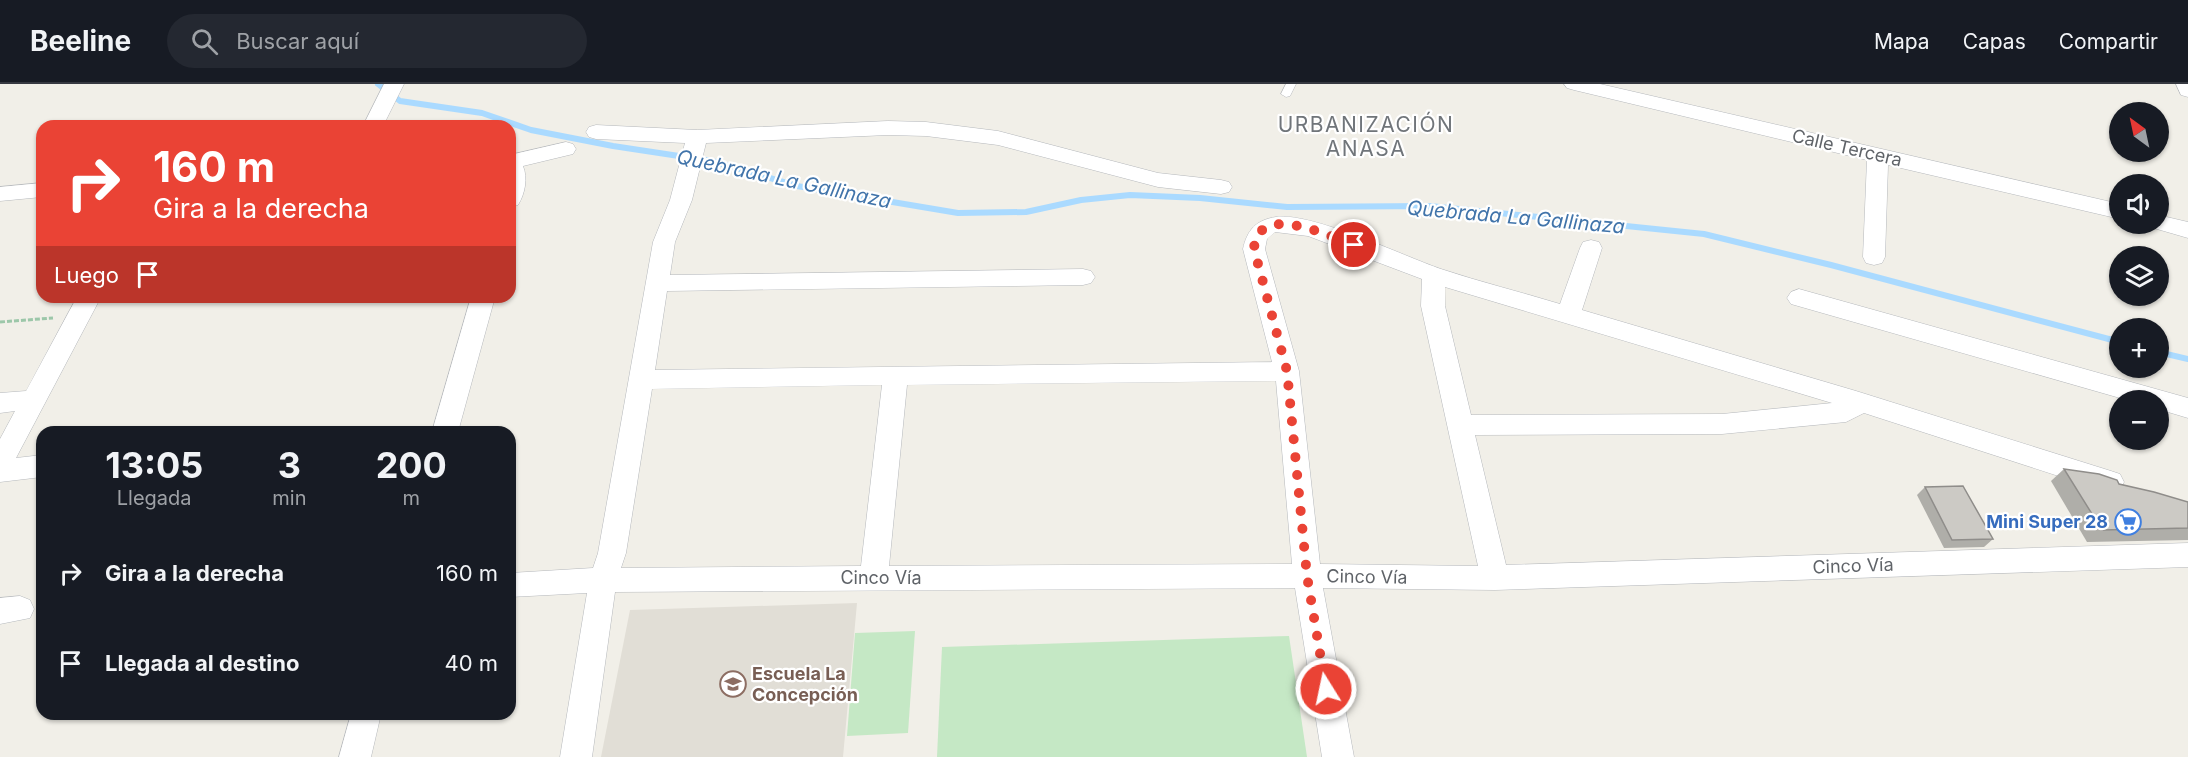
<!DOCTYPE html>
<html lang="es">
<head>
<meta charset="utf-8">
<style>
	:root { --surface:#171b24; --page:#242831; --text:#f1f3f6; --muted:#9ea1a6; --line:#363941 }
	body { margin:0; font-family:Inter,sans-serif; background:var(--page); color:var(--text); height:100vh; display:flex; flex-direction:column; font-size:22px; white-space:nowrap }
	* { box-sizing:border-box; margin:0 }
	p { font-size:20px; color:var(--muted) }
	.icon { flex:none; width:33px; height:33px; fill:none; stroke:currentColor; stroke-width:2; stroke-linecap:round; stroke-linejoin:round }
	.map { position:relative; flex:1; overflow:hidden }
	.sheet { position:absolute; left:36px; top:342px; width:480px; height:294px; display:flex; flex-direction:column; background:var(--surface); border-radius:18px; box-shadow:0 2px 4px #0004 }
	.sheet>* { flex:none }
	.hud { position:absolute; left:36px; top:36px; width:480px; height:183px; border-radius:18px; box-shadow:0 2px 4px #0004; background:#ea4335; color:#fff; overflow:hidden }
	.needle { width:39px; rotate:327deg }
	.tools { position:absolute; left:2109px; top:18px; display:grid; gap:12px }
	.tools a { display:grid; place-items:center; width:60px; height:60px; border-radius:50%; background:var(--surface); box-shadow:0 2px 4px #0004; font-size:30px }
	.pin { position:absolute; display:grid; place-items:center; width:51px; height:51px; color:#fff; margin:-26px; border:3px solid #fff; border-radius:50%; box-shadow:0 2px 6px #0007 }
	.me { position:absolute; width:66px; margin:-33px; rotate:350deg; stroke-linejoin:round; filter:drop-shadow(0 0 4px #0008) }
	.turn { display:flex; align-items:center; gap:21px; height:126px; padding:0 18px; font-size:27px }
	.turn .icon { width:78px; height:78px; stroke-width:2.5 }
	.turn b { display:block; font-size:42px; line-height:51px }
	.then { display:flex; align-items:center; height:57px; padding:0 18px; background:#0003; gap:12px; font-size:22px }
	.eta { display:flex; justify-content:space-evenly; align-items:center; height:102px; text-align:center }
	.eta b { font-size:36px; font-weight:700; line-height:42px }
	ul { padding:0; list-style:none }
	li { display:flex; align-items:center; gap:18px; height:90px; padding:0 18px }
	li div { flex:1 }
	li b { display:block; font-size:22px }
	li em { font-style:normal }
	header { display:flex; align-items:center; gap:36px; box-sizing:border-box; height:84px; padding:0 30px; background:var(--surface); border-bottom:2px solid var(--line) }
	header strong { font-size:28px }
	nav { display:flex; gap:33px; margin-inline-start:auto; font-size:21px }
	.search { width:420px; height:54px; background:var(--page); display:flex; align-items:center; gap:15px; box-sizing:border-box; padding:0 21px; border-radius:33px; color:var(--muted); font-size:22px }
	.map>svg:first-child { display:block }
	.education { fill:#e1ded6 }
	.green { fill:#c5e8c5 }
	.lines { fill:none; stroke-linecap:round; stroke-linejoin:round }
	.stream { stroke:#aadaff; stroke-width:6 }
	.service-casing { stroke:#b5b8bc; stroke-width:1 }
	.minor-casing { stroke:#b5b8bc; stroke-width:1 }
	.path { stroke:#9cc7a9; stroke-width:3; stroke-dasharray:5 2; stroke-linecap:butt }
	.service { fill:#fff; fill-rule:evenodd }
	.minor { fill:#fff; fill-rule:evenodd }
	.wall { fill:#afaea9 }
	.building { fill:#cccac5; stroke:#8f8d8a; stroke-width:1.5 }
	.route { stroke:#ea4335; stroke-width:10; stroke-dasharray:0 18 }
	.labels { text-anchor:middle; stroke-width:4.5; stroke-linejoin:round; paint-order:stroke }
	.street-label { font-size:18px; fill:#5f6368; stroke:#fff }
	.shop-label { font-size:18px; font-weight:bold; fill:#366cbe; stroke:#fff; text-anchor:end }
	.education-label { font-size:18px; font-weight:bold; fill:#785e54; stroke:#fff; text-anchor:start }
	.water-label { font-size:20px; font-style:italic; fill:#4174aa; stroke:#fff }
	.quarter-label { font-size:21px; letter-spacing:1.5px; fill:#70757a; stroke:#fff }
</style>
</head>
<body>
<header>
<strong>Beeline</strong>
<div class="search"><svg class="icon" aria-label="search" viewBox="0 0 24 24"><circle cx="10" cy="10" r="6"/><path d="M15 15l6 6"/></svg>Buscar aquí</div>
<nav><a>Mapa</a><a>Capas</a><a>Compartir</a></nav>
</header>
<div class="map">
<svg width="2188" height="673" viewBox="0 0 2188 673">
	<rect width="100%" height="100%" fill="#f1efe8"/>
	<path class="education" d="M857,519L843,673H601L630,526Z"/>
	<g class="green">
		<path d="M915,547L908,649L847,652L855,549Z"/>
		<path d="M1289,552L1307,673H937L942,563Z"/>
	</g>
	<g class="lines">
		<g class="stream">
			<path d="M378,0L400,17L482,29L531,46L613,62L712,77L797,102L958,129L1026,128L1081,116L1130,111L1200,114L1287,123L1430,122L1704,150L1831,181L2120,258"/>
			<path d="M2158,268L2188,275"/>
		</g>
		<g class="service-casing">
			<path id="service" d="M1286,0H1296L1290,12L1286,13L1281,10Z"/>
		</g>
		<g class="minor-casing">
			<g id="minor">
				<path d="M384,0H404L383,42H363Z"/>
				<path d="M1564,0H1600L2120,120V135L1888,81L1885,173L1882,179L1874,181L1866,179L1863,173L1867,76L1574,6L1567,4Z"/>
				<path d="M2176,0H2188V13L2181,11Z"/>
				<path d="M888,37L926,38L998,47L1158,89L1221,96L1229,98L1232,103L1229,108L1221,110L1158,103L998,61L926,52L888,51L706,59L692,116L675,158L670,191L1083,185L1091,187L1095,193L1091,199L1083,201L667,207L655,286L1272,278L1243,165C1247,146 1256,136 1276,133C1312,128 1403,172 1441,185C1480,198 1521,208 1560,220L1580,164L1583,158L1591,156L1599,158L1602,164L1582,226L1856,307L2111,387L2120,390L2124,398L2120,406L2111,409L1864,329L1846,338L1722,350L1475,351L1506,481L2188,459V483L1495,506L1323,504L1354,673H1322L1295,504L615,508L592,673H560L587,509L510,513V489L593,484L598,469L653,158L670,116L685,59L596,55L589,53L586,48L589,43L596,41L697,46ZM1275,148L1308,152L1422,195L1421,222L1478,482L1320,480L1299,287L1265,165L1267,155ZM1445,203L1832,319L1722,330L1471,331L1445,222ZM1276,297L1292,480L889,482L907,301ZM882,301L861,482L621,484L626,469L652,305Z"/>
				<path d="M566,58L573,60L576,65L573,70L523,82C528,94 525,110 518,121L510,123V71Z"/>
				<path d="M42,99V113L0,117V103Z"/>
				<path d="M2158,131L2188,138V154L2150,143L2148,140H2158Z"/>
				<path d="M1799,205L2188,314V334L2158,325V316H2127L1791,220L1787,214L1791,208Z"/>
				<path d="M77,213H101L16,374L42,371V393L0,398V355L15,327L0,329V309L26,307Z"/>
				<path d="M471,213H495L458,348H432Z"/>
				<path d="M20,512L30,516L34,525L30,534L0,540V514Z"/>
				<path d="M351,630H381L371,673H339Z"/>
			</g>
		</g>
		<path class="path" d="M0,238L53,234"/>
		<use href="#service" class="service"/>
		<use href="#minor" class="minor"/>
	</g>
	<g class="wall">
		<path d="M2064,385L2188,418V456L2087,458L2051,397Z"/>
		<path d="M1925,403L1993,455L1984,463L1944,464L1917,411Z"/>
	</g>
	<g class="building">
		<path d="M2064,385L2099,390L2117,396L2119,400L2154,408L2188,418V444L2102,446Z"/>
		<path d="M1963,402L1993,455L1952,456L1925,403Z"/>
	</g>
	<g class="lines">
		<path class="route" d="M1326,605L1307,492L1287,287L1254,165C1257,117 1329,152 1354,161"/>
	</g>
	<defs>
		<g id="supermarket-ring" transform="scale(1.35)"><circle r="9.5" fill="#fff" stroke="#3f7fe0" stroke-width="1.5"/><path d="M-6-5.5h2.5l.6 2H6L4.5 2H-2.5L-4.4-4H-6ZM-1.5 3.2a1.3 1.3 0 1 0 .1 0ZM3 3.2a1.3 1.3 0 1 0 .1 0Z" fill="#3f7fe0"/></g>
		<g id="school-ring" transform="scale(1.35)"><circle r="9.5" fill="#fff" stroke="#8d6e63" stroke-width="1.5"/><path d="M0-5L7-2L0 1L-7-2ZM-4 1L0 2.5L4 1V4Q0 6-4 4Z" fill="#8d6e63"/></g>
	</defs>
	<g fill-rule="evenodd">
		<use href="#supermarket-ring" x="2128" y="438"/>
		<use href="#school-ring" x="733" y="600"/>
	</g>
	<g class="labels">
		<g class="street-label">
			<text transform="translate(1847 64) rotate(13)" y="6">Calle Tercera</text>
			<text transform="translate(1853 482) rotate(-2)" y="6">Cinco Vía</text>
			<text transform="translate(1367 493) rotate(1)" y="6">Cinco Vía</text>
			<text x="881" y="500">Cinco Vía</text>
		</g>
		<g class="shop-label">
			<text x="2108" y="444">Mini Super 28</text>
		</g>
		<g class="education-label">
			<text x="752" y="596">Escuela La<tspan x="752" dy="21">Concepción</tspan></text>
		</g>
		<g class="water-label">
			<text transform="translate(784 95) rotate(12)" y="7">Quebrada La Gallinaza</text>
			<text transform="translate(1516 133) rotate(5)" y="7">Quebrada La Gallinaza</text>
		</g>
		<g class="quarter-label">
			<text x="1366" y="48">URBANIZACIÓN<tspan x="1366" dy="24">ANASA</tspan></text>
		</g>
	</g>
</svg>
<div class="tools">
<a><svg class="needle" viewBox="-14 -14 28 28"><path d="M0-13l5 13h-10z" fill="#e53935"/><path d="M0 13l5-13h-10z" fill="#9ea1a6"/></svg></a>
<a><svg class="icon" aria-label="sound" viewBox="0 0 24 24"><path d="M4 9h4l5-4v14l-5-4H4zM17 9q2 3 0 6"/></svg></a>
<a><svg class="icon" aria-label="layers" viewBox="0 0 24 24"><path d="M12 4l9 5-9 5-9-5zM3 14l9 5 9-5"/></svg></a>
<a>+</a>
<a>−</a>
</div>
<div class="pin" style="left:1354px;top:161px;background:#d93025"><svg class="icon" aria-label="arrive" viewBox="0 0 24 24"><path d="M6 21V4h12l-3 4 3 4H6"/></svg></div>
<svg class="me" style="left:1326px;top:605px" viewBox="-20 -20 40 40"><circle r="17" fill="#ea4335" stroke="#fff" stroke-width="3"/><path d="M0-11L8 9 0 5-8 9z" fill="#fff"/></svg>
<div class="hud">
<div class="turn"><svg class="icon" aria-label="right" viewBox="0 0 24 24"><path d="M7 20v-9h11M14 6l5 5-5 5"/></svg><div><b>160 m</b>Gira a la derecha</div></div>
<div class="then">Luego<svg class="icon" aria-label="arrive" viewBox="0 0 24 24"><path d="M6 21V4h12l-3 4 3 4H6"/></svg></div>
</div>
<section class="sheet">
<div class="eta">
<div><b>13:05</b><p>Llegada</p></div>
<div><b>3</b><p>min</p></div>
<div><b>200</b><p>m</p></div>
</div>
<ul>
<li><svg class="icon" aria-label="right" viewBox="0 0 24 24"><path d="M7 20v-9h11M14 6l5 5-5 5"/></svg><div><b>Gira a la derecha</b></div><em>160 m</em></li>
<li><svg class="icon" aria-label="arrive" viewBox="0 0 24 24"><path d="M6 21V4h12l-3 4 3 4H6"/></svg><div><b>Llegada al destino</b></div><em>40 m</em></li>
</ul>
</section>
</div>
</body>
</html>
